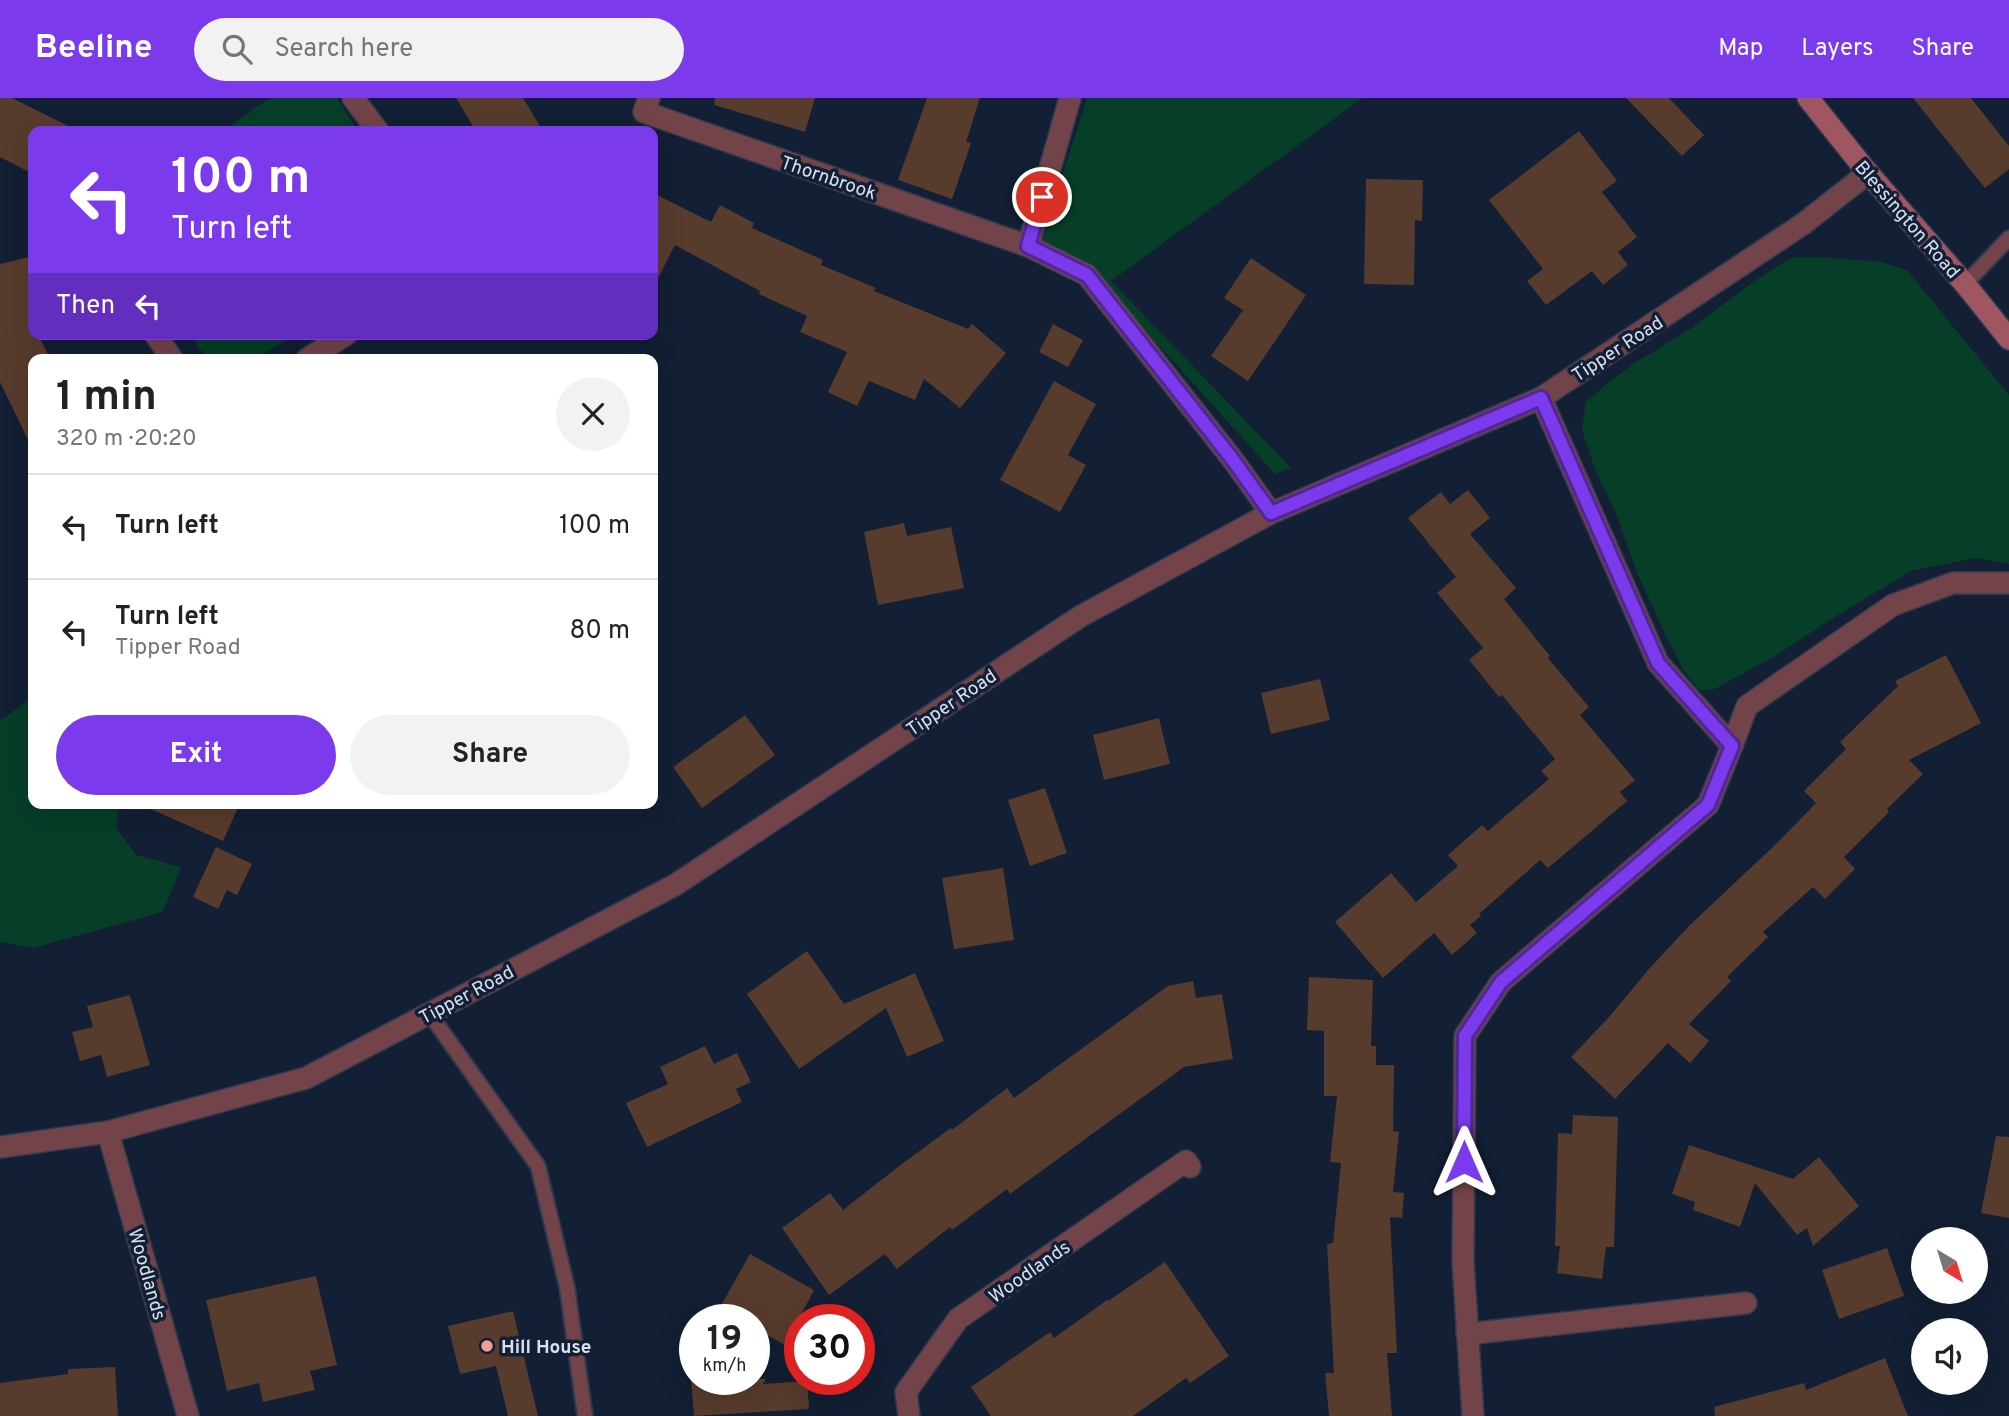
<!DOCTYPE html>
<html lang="en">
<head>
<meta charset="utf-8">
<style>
	:root { --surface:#fff; --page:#f2f2f2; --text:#222; --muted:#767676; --line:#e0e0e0; --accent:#7c3aed }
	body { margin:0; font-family:Overpass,sans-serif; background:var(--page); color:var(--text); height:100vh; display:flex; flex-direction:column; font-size:26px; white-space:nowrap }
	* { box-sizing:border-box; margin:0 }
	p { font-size:23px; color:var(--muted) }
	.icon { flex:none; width:38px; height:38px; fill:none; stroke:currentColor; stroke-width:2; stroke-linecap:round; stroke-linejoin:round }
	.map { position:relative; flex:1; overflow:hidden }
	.drawer { position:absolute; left:28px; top:256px; width:630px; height:455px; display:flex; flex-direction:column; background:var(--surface); border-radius:14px; box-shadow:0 7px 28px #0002 }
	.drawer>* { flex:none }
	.hud { position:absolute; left:28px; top:28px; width:630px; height:214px; border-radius:14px; box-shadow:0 7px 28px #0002; background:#7c3aed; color:#fff; overflow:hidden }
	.needle { width:46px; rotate:142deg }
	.fabs { position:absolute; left:1911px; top:1129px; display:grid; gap:14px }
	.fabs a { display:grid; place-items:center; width:77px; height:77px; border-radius:50%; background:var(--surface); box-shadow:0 7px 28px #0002; font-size:35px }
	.speed { position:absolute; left:679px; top:1206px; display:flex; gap:14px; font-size:35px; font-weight:700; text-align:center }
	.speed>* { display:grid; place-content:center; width:91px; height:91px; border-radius:50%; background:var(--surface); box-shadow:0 7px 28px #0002; line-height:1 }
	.speed small { font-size:18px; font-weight:400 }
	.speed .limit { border:10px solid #d22; background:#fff; color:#111 }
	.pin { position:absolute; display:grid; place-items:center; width:60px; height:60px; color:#fff; margin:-30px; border:4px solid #fff; border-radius:50%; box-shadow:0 2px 7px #0007 }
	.me { position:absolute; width:77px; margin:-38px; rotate:0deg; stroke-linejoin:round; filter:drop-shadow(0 0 5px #0008) }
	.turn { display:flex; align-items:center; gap:24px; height:147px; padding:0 28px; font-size:32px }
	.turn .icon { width:91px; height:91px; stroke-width:2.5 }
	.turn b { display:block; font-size:49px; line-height:60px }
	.then { display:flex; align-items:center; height:66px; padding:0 28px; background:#0003; gap:14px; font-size:26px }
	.round { display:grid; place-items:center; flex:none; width:74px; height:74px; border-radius:37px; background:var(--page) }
	.summary { display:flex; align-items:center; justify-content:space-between; height:119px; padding:0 28px }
	h1 { font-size:42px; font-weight:700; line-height:52px }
	.cta { display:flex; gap:14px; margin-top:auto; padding:14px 28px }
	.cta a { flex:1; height:80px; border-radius:42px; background:var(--accent); color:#fff; font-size:28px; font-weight:700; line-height:80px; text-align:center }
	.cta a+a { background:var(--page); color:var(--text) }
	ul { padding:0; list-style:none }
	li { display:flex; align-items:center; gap:21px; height:105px; padding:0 28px; border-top:2px solid var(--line) }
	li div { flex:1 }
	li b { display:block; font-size:26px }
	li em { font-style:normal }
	header { display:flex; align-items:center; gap:42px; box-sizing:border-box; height:98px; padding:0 35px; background:var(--accent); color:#fff }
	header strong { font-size:33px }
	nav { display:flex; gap:38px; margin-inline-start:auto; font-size:24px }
	.search { width:490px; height:63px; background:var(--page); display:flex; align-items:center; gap:18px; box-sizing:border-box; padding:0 24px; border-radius:38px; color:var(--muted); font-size:26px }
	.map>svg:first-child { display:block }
	.green { fill:#063e28 }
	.building { fill:#573b2d }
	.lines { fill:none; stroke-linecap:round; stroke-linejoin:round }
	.service-casing { stroke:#2e3a4e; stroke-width:18 }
	.minor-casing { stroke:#2e3a4e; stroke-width:24 }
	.tertiary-casing { stroke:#2e3a4e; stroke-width:24 }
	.secondary-casing { stroke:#2e3a4e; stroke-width:24 }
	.service { stroke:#724349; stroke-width:14 }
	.minor { stroke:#724349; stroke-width:21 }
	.tertiary { stroke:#724349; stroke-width:21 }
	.secondary { stroke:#a05661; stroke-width:21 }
	.route-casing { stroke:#51269a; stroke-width:18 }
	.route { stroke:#7c3aed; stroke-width:12 }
	.poi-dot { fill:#f59b9a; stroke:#121f34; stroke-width:2.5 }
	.labels { text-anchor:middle; stroke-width:7; stroke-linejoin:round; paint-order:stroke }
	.street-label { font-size:19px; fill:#d7e0ef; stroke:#121f34 }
	.poi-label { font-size:19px; font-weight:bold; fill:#d7e0ef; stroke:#121f34; text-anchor:start }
</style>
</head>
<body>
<header>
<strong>Beeline</strong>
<div class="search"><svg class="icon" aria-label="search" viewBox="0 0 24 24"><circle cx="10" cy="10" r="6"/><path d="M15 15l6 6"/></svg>Search here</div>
<nav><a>Map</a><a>Layers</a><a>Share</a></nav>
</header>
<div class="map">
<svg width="2009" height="1318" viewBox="0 0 2009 1318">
	<rect width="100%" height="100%" fill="#121f34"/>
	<g class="green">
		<path d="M272,0H337L358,33H223L256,9Z"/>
		<path d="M1087,0H1363L1111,183L1291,370L1275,376L1087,168L1041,144Z"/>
		<path d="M1817,159L1882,164L1907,172L2009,297V466L1976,460L1911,473L1841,515L1780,555L1715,591L1700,593L1684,573L1665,536L1638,477L1615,413L1595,372L1582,332L1586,304L1609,284L1636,264L1692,230L1747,188L1790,160Z"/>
		<path d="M191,236H297L255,261H208L197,248Z"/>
		<path d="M33,600V705H120L116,729L136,757L181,769L163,814L33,850L0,844V623L28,602Z"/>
	</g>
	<g class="building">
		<path d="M0,0H12L78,33H33V76L0,59Z"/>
		<path d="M456,0H523L543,33H476Z"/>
		<path d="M715,0H815L805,34L714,7Z"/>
		<path d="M927,0H980L966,44L971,45L952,101L898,82Z"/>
		<path d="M1626,0H1669L1704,37L1682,58Z"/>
		<path d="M1913,0H1971L2009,48V71L1985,90Z"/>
		<path d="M1579,33L1617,83L1602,94L1637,139L1618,154L1628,167L1603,187L1592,173L1546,207L1527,183L1543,171L1489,102Z"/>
		<path d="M1366,81L1423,82L1422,123L1415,122L1414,187L1364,186Z"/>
		<path d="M653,95L711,124L720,107L754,125L752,130L823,162L821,167L876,190L874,193L968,231L972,226L1006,255L960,310L924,281L915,302L869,283L857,308L828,294L847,254L800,234L807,218L759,196L760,193L675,147L653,190Z"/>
		<path d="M29,159L33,178V236H38L50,261H33V352L0,284V166Z"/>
		<path d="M1251,160L1306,197L1248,283L1211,258L1243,212L1224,200Z"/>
		<path d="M1053,226L1083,242L1068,269L1039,254Z"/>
		<path d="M1054,283L1096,306L1068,357L1086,367L1060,414L1000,382Z"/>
		<path d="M1468,392L1490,420L1470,436L1516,490L1504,501L1550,558L1548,560L1589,609L1580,617L1635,682L1620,694L1627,703L1548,770L1540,762L1479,816L1481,818L1470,827L1477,835L1452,857L1434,835L1383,880L1335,824L1391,775L1416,804L1458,768L1448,757L1482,727L1488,733L1549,681L1541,673L1555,661L1502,597L1499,599L1469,562L1483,550L1437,495L1456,479L1408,420L1441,394L1450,406Z"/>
		<path d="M904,425L907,438L951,429L964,490L878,507L864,434Z"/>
		<path d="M1946,557L1981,625L1909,662L1923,676L1887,711L1889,714L1844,759L1855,771L1825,801L1813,789L1763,834L1768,839L1727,879L1731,883L1689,926L1709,943L1690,965L1668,945L1615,1001L1571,959L1610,918L1648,872L1689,828L1777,745L1816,705L1804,693L1846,651L1840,644L1898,588L1895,583Z"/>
		<path d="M1320,581L1330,622L1271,636L1261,595Z"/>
		<path d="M745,617L775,657L702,710L673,669Z"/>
		<path d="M1159,620L1170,666L1104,682L1093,637Z"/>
		<path d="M1045,690L1067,755L1030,768L1008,702Z"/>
		<path d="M137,705H240L223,743Z"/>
		<path d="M216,749L252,766L237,797L227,792L218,811L193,799Z"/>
		<path d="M1003,770L1014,842L954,851L942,780Z"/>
		<path d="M807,853L844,906L915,875L944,943L907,959L886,910L799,971L747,896Z"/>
		<path d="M1309,879L1373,882L1371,948H1376V967H1394L1393,1033L1399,1034L1393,1094L1404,1095L1402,1120L1390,1119L1397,1255H1387L1392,1318H1329L1325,1275H1334L1327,1146L1333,1145L1341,1065L1330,1064L1337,998H1324V933L1307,932Z"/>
		<path d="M1193,883L1196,900L1222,896L1233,961L1184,969L1010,1096L1007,1091L952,1132L950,1129L897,1171L885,1156L829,1197L782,1130L830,1095L843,1112L903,1065L951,1030L952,1032L1007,990L1014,1000L1168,888Z"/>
		<path d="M130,897L150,967L107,979L101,957L80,963L72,934L93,929L87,908Z"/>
		<path d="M705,948L714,966L737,955L751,984L736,991L742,1004L647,1049L626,1005L668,986L660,969Z"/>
		<path d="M1573,1017L1618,1019L1614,1149H1606L1602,1181L1557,1175L1560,1148H1555L1558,1035L1572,1036Z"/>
		<path d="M1996,1038L2009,1039V1120L1981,1115Z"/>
		<path d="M1689,1047L1793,1081L1819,1059L1859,1108L1813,1148L1807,1130L1797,1137L1755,1085L1740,1129L1693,1112L1695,1104L1672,1096Z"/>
		<path d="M1887,1150L1904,1198L1839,1221L1822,1172Z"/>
		<path d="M750,1156L814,1192L785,1247L754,1230V1222H739L719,1211Z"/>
		<path d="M1165,1164L1229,1258L1190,1285L1186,1280L1133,1318H991L971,1289L1050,1234L1054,1240L1107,1202L1108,1203Z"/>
		<path d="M316,1178L337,1267L310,1273L315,1292L263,1304L259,1285L227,1293L206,1202Z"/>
		<path d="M513,1213L538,1318H508L496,1268L460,1276L448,1228Z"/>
		<path d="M1885,1260L1908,1318H1715L1714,1309L1804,1285L1806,1292Z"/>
		<path d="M115,1269L118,1318H0V1285L68,1276V1271Z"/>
		<path d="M691,1281H766L763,1286L807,1283L809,1311L694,1318Z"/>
	</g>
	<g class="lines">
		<g class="service-casing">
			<g id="service">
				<path d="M1965,186L2009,140"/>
				<path d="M429,915L538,1068L567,1189L585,1318"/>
			</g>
		</g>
		<g class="minor-casing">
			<g id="minor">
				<path d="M353,0L378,33"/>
				<path d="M649,0L644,14L1028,148L1087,177L1233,362L1271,415"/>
				<path d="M1028,148L1070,0"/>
				<path d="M155,236L172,261"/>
				<path d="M307,261L347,236"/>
				<path d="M1732,648L1747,608L1893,507L1953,485H2009"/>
				<path d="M108,1034L188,1318"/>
				<path d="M1467,1236L1746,1205"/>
				<path d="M909,1318L906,1294L958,1221L1186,1063L1190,1069"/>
				<path d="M1473,1318L1463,1164L1465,938L1501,884L1708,707L1732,648L1658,565L1541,300"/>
			</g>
		</g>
		<g class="tertiary-casing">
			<path id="tertiary" d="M0,1049L108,1034L306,980L675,787L1081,518L1271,415L1541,300L1803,126L1868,75"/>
		</g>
		<g class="secondary-casing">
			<path id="secondary" d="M1808,0L1868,75L1965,186L2009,241"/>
		</g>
		<use href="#service" class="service"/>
		<use href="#minor" class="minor"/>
		<use href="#tertiary" class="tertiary"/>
		<use href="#secondary" class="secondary"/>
	</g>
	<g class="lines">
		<g class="route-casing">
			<path id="route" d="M1042,99L1028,148L1087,177L1233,362L1271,415L1541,300L1658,565L1732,648L1708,707L1501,884L1465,938L1464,1064"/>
		</g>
		<use href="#route" class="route"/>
	</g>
	<circle class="poi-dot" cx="487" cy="1248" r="7"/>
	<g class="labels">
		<g class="street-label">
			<text transform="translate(829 79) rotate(19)" y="7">Thornbrook</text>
			<text transform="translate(1908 121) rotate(49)" y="7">Blessington Road</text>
			<text transform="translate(1617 250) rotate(-33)" y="7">Tipper Road</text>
			<text transform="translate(951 604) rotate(-34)" y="7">Tipper Road</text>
			<text transform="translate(466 896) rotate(-28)" y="7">Tipper Road</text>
			<text transform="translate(1029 1173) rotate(-35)" y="7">Woodlands</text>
			<text transform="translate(148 1176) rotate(74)" y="7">Woodlands</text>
		</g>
		<g class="poi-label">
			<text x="501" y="1255">Hill House</text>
		</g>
	</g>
</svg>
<div class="fabs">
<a><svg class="needle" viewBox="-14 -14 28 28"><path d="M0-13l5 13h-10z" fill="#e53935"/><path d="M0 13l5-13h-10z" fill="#767676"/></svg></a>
<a><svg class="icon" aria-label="sound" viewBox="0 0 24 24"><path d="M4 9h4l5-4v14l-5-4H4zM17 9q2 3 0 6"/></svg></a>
</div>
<div class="speed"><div>19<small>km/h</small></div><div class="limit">30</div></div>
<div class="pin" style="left:1042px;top:99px;background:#d93025"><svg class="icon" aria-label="arrive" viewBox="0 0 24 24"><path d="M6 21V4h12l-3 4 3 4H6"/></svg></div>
<svg class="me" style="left:1464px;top:1064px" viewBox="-20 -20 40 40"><path d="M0-17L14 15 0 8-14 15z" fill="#7c3aed" stroke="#fff" stroke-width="4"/></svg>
<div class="hud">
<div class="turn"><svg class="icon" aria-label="left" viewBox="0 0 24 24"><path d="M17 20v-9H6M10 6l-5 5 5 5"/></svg><div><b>100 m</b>Turn left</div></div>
<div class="then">Then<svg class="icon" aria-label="left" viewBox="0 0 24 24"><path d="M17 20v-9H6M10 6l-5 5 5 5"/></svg></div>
</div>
<section class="drawer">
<div class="summary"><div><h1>1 min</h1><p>320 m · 20:20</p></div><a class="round"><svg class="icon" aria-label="close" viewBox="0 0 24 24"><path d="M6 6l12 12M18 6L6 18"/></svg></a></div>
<ul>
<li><svg class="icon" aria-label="left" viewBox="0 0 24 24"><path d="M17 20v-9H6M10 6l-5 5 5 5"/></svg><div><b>Turn left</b></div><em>100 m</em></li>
<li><svg class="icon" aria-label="left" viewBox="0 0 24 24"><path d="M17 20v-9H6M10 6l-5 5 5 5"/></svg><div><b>Turn left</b><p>Tipper Road</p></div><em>80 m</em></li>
</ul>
<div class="cta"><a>Exit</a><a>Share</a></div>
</section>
</div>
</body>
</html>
